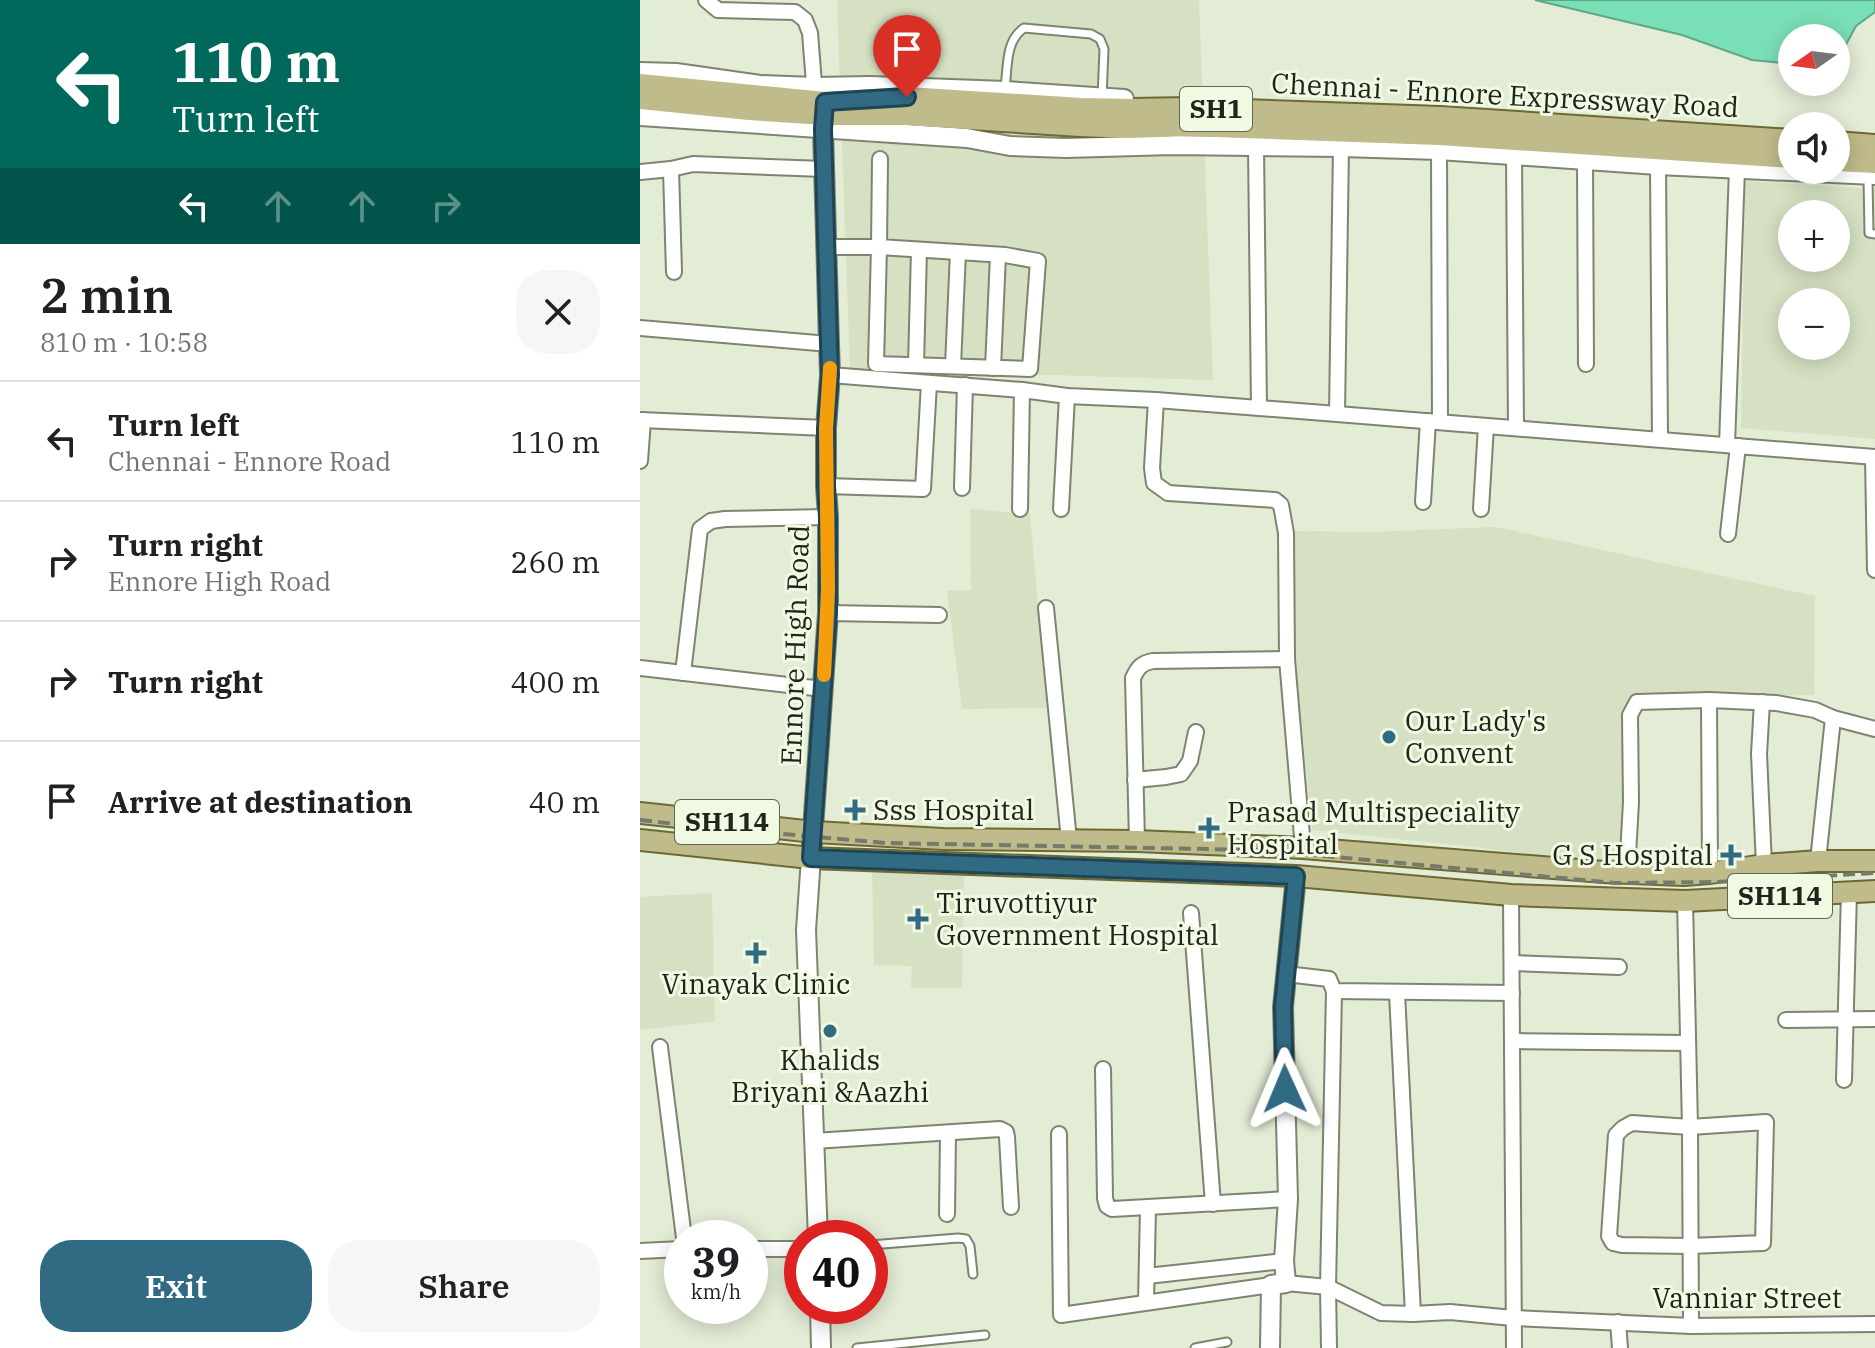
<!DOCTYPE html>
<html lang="en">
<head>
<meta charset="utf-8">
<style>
	:root { --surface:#fff; --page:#f6f6f6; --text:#202124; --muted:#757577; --line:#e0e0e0; --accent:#306a83 }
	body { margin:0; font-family:"IBM Plex Serif",serif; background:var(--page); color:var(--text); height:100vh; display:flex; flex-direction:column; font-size:30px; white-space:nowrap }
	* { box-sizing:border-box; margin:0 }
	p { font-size:26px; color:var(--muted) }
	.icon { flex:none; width:44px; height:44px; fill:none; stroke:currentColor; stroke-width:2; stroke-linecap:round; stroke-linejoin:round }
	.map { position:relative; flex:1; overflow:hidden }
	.panel { display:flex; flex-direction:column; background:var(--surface); width:640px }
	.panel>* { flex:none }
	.banner { background:#00695c; color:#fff; overflow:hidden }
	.needle { width:52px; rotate:256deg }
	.controls { position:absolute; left:1138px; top:24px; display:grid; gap:16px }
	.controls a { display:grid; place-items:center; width:72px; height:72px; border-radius:50%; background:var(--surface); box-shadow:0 4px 20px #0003; font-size:40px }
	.speed { position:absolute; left:24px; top:1220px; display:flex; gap:16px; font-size:40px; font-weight:700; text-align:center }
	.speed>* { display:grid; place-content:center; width:104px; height:104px; border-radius:50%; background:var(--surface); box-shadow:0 4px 20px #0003; line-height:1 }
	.speed small { font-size:20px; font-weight:400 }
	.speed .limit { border:12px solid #d22; background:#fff; color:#111 }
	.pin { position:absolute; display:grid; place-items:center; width:68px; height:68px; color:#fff; margin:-82px -34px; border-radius:50% 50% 50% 0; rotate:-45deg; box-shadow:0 0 8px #0007 }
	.pin .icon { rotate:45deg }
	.me { position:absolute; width:88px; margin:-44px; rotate:359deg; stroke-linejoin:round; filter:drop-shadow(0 0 6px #0008) }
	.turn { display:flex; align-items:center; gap:28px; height:168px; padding:0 40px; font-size:36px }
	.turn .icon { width:104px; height:104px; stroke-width:2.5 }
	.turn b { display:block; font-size:56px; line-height:68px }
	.lanes { display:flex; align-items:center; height:76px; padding:0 40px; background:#0003; justify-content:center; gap:40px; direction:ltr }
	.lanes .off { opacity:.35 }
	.round { display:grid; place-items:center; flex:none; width:84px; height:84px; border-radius:32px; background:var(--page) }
	.head { display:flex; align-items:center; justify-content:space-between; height:136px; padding:0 40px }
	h1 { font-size:48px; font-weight:600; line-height:60px }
	.primary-button { display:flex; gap:16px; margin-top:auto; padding:16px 40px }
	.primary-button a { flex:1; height:92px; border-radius:32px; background:var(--accent); color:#fff; font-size:32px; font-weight:600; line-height:92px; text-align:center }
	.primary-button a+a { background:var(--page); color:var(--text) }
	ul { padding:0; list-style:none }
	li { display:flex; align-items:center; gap:24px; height:120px; padding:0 40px; border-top:2px solid var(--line) }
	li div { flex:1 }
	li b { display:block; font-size:30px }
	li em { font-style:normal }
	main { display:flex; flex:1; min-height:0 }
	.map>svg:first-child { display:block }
	.built { fill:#d6e1c3; fill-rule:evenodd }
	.water { fill:#79dfb6; stroke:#5fa788; stroke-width:2 }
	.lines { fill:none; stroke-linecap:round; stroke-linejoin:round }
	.lane-casing { stroke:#7d8470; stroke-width:11 }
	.street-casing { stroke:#7d8470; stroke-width:18 }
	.secondary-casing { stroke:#7d8470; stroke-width:22 }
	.primary-casing { stroke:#6d6932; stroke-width:24 }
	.lane { stroke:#fff; stroke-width:7 }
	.street { stroke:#fff; stroke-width:14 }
	.secondary { stroke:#fff; stroke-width:18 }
	.primary { stroke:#c0bb8b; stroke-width:20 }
	.rail { stroke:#757b6c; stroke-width:4; stroke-dasharray:12 6; stroke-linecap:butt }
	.route-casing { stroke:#1f4555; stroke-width:20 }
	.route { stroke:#306a83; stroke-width:14 }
	.slow { stroke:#f59e0b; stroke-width:14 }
	.poi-dot { fill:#306a83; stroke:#f0f9e2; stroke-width:3 }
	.labels { text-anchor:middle; stroke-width:6; stroke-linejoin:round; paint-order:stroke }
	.shield { fill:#f0f9e2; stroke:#5f6457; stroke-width:2 }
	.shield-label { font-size:26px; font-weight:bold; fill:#21241c }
	.street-label { font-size:28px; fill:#21241c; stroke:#f0f9e2 }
	.poi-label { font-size:28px; fill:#21241c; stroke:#f0f9e2; text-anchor:start }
</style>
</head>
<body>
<main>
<section class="panel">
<div class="banner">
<div class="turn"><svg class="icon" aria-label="left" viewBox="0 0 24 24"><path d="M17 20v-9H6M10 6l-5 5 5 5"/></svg><div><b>110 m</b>Turn left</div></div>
<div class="lanes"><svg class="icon" aria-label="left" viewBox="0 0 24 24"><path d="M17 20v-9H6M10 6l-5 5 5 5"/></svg><svg class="icon off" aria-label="ahead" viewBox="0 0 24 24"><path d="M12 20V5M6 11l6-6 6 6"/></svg><svg class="icon off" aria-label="ahead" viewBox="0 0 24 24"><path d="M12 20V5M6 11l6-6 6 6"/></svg><svg class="icon off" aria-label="right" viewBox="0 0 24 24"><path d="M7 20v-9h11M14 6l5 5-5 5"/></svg></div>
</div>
<div class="head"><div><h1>2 min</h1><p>810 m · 10:58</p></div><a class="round"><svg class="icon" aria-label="close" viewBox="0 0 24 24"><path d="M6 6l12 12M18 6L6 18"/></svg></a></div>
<ul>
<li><svg class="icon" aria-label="left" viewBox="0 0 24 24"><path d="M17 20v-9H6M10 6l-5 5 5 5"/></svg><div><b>Turn left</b><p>Chennai - Ennore Road</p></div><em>110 m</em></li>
<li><svg class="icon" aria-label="right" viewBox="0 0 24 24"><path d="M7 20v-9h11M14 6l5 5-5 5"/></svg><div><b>Turn right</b><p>Ennore High Road</p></div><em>260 m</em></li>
<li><svg class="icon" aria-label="right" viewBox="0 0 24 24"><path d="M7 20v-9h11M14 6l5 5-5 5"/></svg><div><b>Turn right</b></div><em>400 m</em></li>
<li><svg class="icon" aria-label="arrive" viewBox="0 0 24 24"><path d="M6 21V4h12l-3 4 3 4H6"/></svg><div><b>Arrive at destination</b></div><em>40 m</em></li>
</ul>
<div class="primary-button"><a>Exit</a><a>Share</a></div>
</section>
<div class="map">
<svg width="1235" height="1348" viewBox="0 0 1235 1348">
	<rect width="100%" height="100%" fill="#e3ecd5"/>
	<g class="built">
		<path d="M197,0H559L573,380L210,369Z"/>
		<path d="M1105,181L1235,189V439L1101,428ZM1152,214H1196V258H1152ZM1152,302H1196V346H1152Z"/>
		<path d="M330,509L390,514L407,708L322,709L307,591L331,590Z"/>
		<path d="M856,527L1175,596L1174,695L991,697L986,866L825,846L672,830L654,644L653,531L728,532Z"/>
		<path d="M232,871L324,873L322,988H271L272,966L234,965Z"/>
		<path d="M72,893L75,1021L0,1030V897Z"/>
	</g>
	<path class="water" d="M895,0H1235V12L1216,26L1202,52L1196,54V38H1152V64L1112,60L1042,35Z"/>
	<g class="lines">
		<g class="lane-casing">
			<g id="lane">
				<path d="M365,88C368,67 365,41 384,28L451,34L460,39L464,49L462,98"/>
				<path d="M1228,178L1229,233L1235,234"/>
				<path d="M230,1245L318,1238L326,1239L330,1246L333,1274"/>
				<path d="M217,1348L345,1335"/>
				<path d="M555,1348L587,1342"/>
			</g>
		</g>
		<g class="street-casing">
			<g id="street">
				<path d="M66,0L78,10L155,12L165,20L170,33L175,96"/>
				<path d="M616,146L619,408"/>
				<path d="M799,150L800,422"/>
				<path d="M874,154L876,428"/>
				<path d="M945,160L946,364"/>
				<path d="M1018,165L1020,439"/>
				<path d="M31,169L34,272"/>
				<path d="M0,172L31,169L53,164L184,169"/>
				<path d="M187,247H239L236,364L390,369L398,261L365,255L239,247L240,159"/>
				<path d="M0,328L189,344"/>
				<path d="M276,365L279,250"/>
				<path d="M313,366L318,252"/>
				<path d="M353,368L358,255"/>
				<path d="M190,375L382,390L427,396L516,400L697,414L1235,457"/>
				<path d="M516,400L512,468L514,483L528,493L635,500L641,505L646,533L647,659L663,848"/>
				<path d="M697,414L701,147"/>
				<path d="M0,420L186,428"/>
				<path d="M1087,445L1097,169"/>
				<path d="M1233,457L1235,570"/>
				<path d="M0,461L3,420"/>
				<path d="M186,486L283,489L289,383"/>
				<path d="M322,488L325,385"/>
				<path d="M783,502L788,421"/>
				<path d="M380,509L382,390"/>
				<path d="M421,509L427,396"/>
				<path d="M841,509L846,426"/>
				<path d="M1088,534L1098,446"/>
				<path d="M406,608L429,840"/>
				<path d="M188,613L299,615"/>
				<path d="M0,668L183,689"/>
				<path d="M43,673L60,529L71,521L85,519L188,517"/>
				<path d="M1069,700L1070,873"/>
				<path d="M1122,702L1119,754L1124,865"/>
				<path d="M495,780L526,777L541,774L550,761L556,732"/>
				<path d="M497,841L493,678C498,667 502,663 513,661L647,659"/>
				<path d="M1178,861L1193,718"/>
				<path d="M987,873L991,802L990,715L997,702L1069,700L1136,703L1175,710L1193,718L1235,729"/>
				<path d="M871,895L874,1348"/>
				<path d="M1045,901L1050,1127L1051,1326"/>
				<path d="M551,913L573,1204"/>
				<path d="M872,963L979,967"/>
				<path d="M646,974L689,979L694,991L872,993"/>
				<path d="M757,993L773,1314"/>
				<path d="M1146,1020L1235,1019"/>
				<path d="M873,1041L1048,1043"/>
				<path d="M20,1047L44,1238"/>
				<path d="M463,1069L465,1198L467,1206L472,1209L648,1199"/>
				<path d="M1204,1080L1209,892"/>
				<path d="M1126,1122L1123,1243L1050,1246L982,1245L973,1243L969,1236L976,1135L983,1128L992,1123L1050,1127Z"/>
				<path d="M419,1134L421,1315L631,1285"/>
				<path d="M174,1141L360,1129L366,1132L367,1137L371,1207"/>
				<path d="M307,1214L308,1133"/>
				<path d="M110,1249H162"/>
				<path d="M0,1251L42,1249"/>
				<path d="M507,1276L644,1261"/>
				<path d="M646,1283L688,1287L741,1313L773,1314L810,1312L873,1318L1051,1326L1235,1324"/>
				<path d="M506,1302L508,1208"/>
				<path d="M978,1322L980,1348"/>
				<path d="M689,1348L688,1287L694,991"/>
			</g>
		</g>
		<g class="secondary-casing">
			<g id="secondary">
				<path d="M0,72L36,73L120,85L175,87L230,86L365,91L484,99"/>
				<path d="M0,116L327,138L370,146L426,148L533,145L701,147L799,150L1018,165L1235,175"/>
				<path d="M178,1238L166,930L188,613V517L186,486V428L190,375L189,344L183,129L184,118"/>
				<path d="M180,1306L181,1348"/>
				<path d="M630,1348L631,1285L646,1283L644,1261L648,1199L643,1007L656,876"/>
			</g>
		</g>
		<g class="primary-casing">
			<g id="primary">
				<path d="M0,84L185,102L267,97L441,108L491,109L549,108L800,117L1152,140"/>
				<path d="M0,99L109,110L184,115H266L440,126L491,128L548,126L799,135L1152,158"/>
				<path d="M1196,142L1235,145"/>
				<path d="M1196,161L1235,163"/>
				<path d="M0,813L174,832L303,839L497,841L663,848L964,872L1044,875L1070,873L1124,865L1178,861H1235"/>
				<path d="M0,840L171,858L656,876L871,895L1045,901L1235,891"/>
			</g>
		</g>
		<use href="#lane" class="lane"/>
		<use href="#street" class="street"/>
		<use href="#secondary" class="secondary"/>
		<use href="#primary" class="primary"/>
		<path class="rail" d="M0,820L62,827L246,843L620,850L975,883L1076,882L1235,873"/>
	</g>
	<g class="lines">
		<g class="route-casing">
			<path id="route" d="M267,97L185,102L183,129L189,344L190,375L186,428V486L188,517V613L171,858L656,876L643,1007L645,1089"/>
		</g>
		<use href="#route" class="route"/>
		<path class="slow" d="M184,675L188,589L186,428L190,368"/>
	</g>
	<g class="poi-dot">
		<circle cx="749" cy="737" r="8"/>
		<path d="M211 798h8v8h8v8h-8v8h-8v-8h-8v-8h8z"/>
		<path d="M565 816h8v8h8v8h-8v8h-8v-8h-8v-8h8z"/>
		<path d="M1087 843h8v8h8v8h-8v8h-8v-8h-8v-8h8z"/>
		<path d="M274 907h8v8h8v8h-8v8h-8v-8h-8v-8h8z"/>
		<path d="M112 941h8v8h8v8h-8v8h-8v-8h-8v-8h8z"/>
		<circle cx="190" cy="1031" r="8"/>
	</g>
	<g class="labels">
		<g class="shield">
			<rect x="540" y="87" width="72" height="44" rx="6"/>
			<rect x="35" y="800" width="104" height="44" rx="6"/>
			<rect x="1088" y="874" width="104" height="44" rx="6"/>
		</g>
		<g class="shield-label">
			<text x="576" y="118">SH1</text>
			<text x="87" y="831">SH114</text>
			<text x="1140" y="905">SH114</text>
		</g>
		<g class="street-label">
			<text transform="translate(865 95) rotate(3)" y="10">Chennai - Ennore Expressway Road</text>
			<text transform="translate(155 645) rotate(-88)" y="10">Ennore High Road</text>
			<text x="1107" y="1308">Vanniar Street</text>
		</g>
		<g class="poi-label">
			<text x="765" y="731">Our Lady's<tspan x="765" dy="32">Convent</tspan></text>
			<text x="233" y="820">Sss Hospital</text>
			<text x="587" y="822">Prasad Multispeciality<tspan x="587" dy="32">Hospital</tspan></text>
			<text x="1073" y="865" text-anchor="end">G S Hospital</text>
			<text x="296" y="913">Tiruvottiyur<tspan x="296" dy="32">Government Hospital</tspan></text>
			<text x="116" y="994" text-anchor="middle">Vinayak Clinic</text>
			<text x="190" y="1070" text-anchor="middle">Khalids<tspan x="190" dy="32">Briyani &amp;Aazhi</tspan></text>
		</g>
	</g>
</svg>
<div class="controls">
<a><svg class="needle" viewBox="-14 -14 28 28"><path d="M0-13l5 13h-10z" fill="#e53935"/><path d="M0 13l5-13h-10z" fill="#757577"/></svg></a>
<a><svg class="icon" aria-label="sound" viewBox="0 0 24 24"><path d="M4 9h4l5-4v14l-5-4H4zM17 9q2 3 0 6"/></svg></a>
<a>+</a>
<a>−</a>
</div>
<div class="speed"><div>39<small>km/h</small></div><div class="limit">40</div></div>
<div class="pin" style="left:267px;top:97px;background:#d93025"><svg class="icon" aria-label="arrive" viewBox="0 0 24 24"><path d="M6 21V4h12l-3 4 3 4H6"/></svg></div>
<svg class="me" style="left:645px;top:1089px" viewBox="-20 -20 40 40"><path d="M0-17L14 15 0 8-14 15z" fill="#306a83" stroke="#fff" stroke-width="4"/></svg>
</div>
</main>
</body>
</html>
